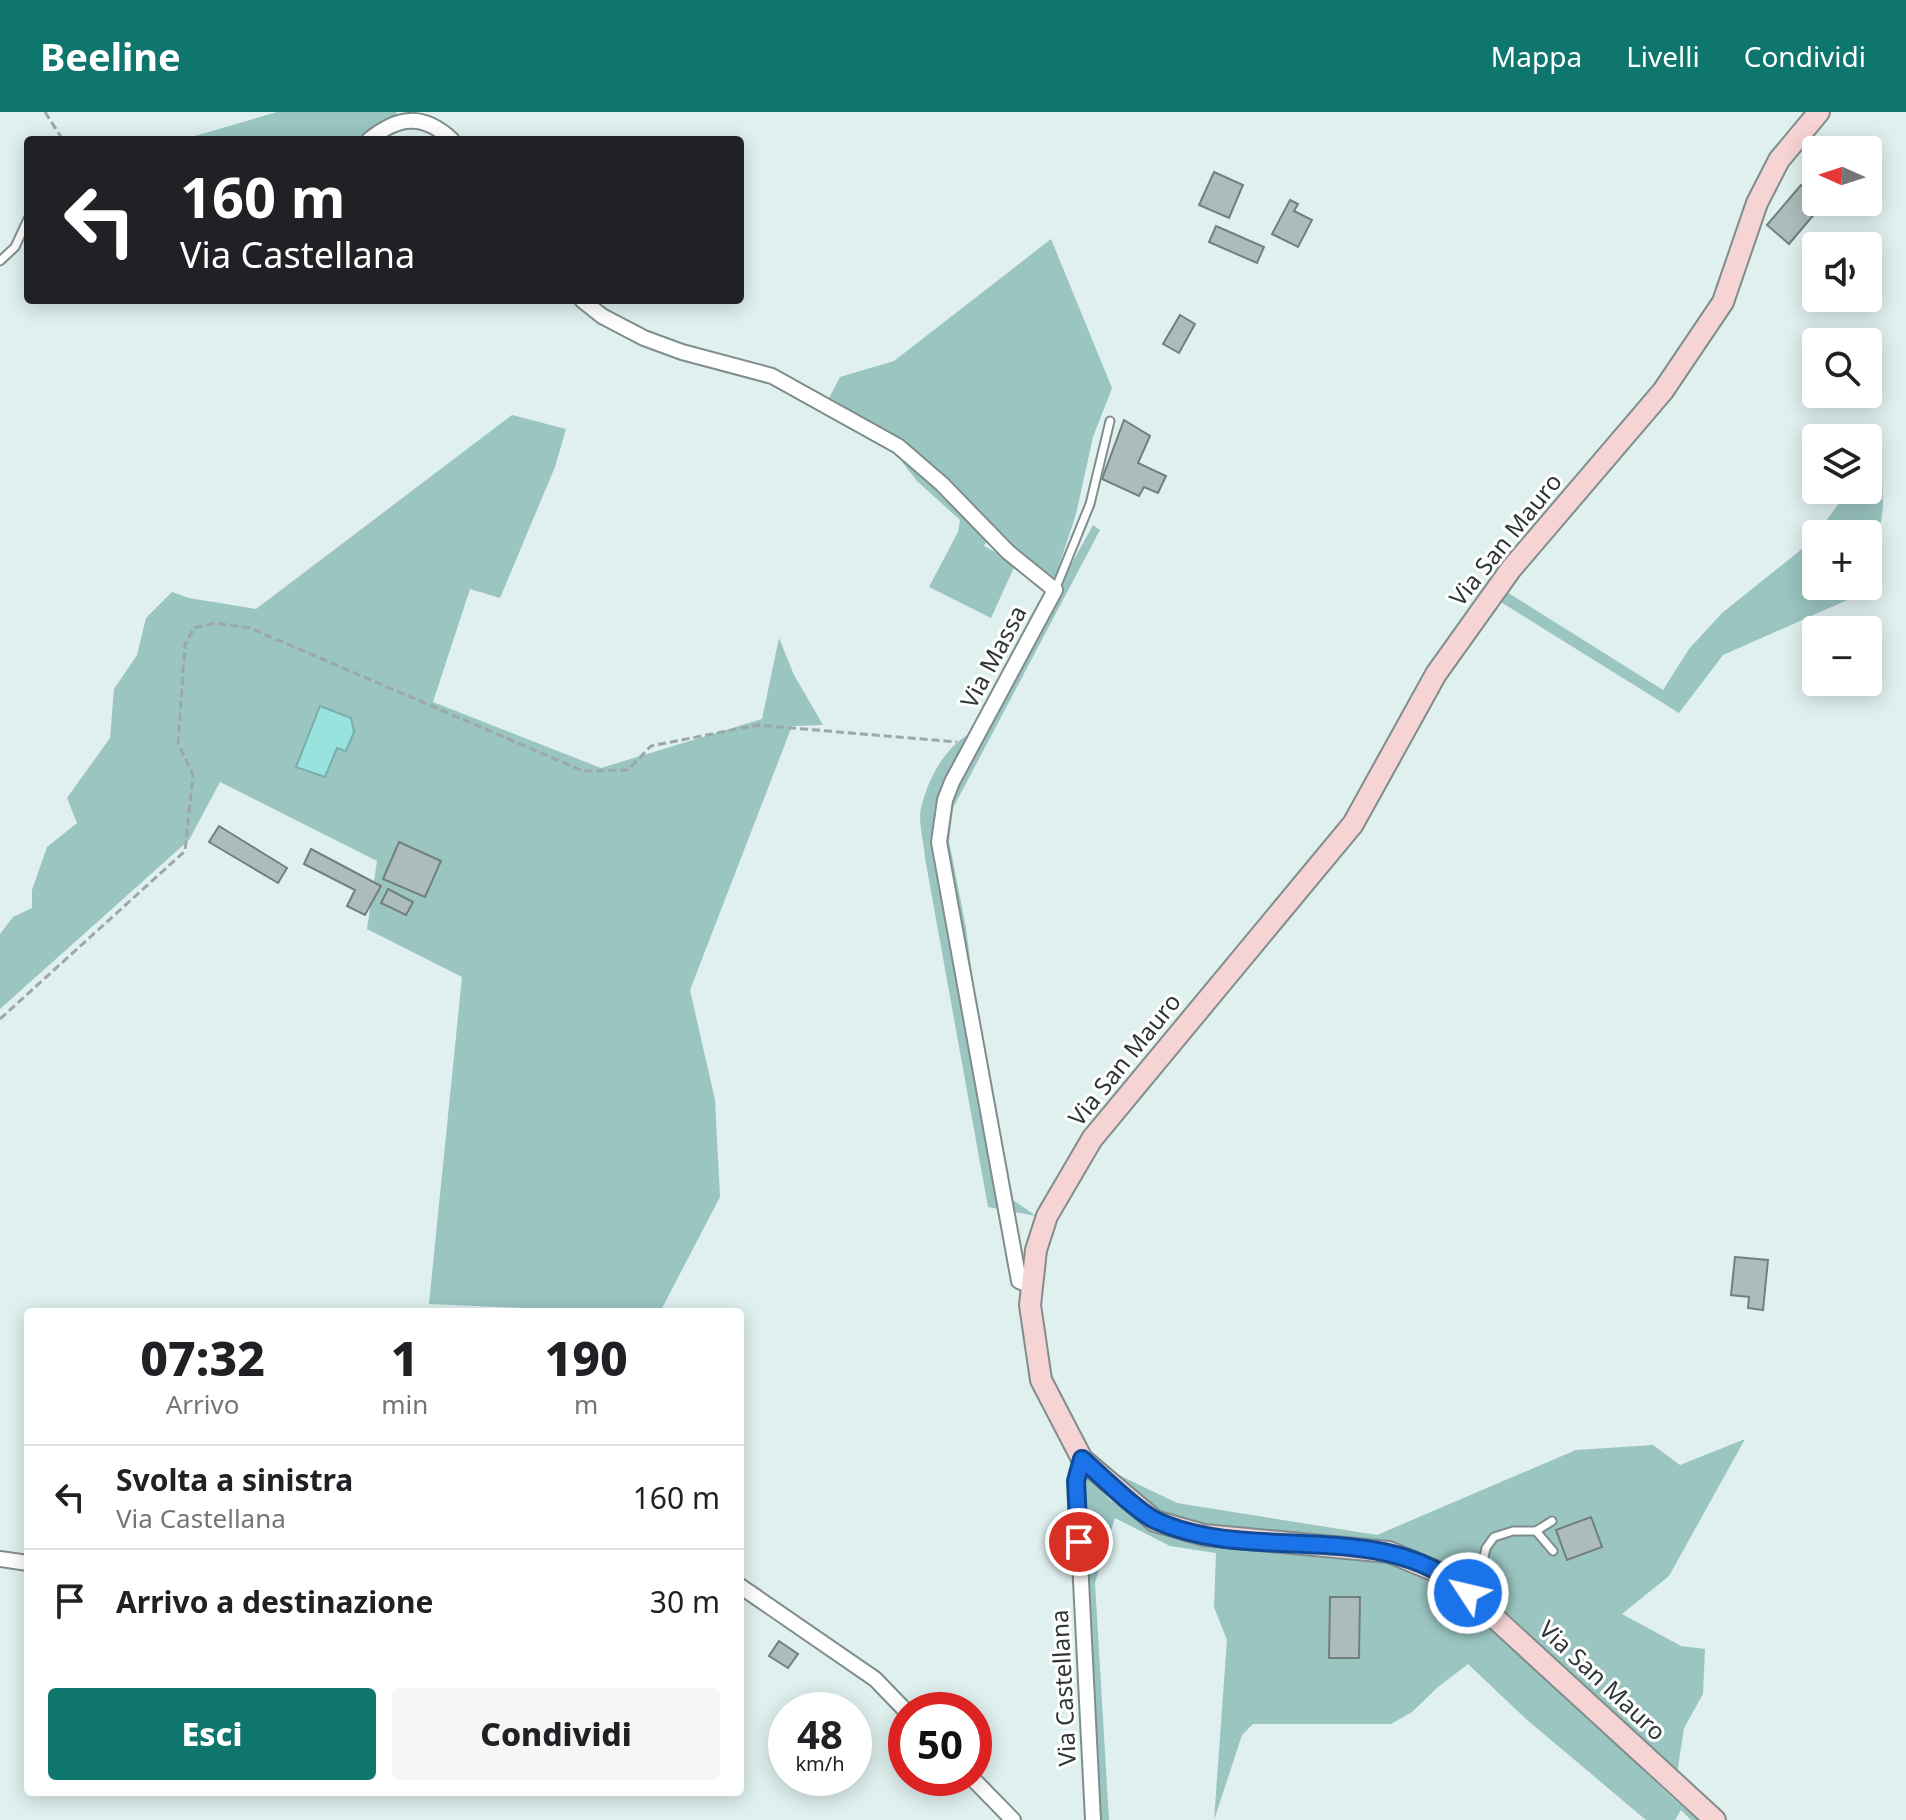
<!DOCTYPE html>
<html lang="it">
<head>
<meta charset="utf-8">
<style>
	:root { --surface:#fff; --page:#f6f6f6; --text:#202124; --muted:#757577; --line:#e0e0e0; --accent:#0f766e }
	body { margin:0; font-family:"Noto Sans",sans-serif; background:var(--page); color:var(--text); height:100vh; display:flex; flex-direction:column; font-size:30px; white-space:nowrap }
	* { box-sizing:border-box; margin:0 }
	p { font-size:26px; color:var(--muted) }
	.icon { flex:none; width:44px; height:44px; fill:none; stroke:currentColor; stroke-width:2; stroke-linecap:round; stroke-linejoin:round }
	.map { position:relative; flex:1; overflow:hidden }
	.details { position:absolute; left:24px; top:1196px; width:720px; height:488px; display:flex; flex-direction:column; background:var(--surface); border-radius:8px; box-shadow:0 4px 20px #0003 }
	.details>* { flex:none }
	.top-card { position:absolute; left:24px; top:24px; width:720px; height:168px; border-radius:8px; box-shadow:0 4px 20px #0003; background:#202124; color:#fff; overflow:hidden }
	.needle { width:52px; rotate:273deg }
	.controls { position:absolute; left:1802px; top:24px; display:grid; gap:16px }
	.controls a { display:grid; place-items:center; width:80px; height:80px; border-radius:8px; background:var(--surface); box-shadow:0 4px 20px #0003; font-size:40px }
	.speed { position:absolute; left:768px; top:1580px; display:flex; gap:16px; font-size:40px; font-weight:700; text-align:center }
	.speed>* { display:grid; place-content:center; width:104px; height:104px; border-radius:50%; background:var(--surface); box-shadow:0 4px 20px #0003; line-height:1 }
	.speed small { font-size:20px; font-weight:400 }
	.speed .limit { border:12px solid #d22; background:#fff; color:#111 }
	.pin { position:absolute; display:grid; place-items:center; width:68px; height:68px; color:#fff; margin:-34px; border:4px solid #fff; border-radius:50%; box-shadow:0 2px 8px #0007 }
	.me { position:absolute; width:88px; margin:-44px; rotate:305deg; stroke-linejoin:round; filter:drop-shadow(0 0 6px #0008) }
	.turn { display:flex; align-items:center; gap:28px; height:168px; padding:0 24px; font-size:36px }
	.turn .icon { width:104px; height:104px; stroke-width:2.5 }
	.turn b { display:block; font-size:56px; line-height:68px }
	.eta { display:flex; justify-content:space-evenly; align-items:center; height:136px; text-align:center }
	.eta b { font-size:48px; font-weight:800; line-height:56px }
	.primary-button { display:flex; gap:16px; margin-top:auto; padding:16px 24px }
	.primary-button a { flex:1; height:92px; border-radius:8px; background:var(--accent); color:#fff; font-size:32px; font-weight:800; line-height:92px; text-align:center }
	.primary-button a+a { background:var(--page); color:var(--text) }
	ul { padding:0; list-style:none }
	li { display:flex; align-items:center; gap:24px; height:104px; padding:0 24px; border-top:2px solid var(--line) }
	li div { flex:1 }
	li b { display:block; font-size:30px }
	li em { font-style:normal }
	header { display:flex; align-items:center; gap:48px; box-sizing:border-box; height:112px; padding:0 40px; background:var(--accent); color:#fff }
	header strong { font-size:38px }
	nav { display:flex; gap:44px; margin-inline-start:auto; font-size:28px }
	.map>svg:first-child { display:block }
	.green { fill:#9ac5c1 }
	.water { fill:#98e3dd; stroke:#78afab; stroke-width:2 }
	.building { fill:#acbcba; stroke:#71807e; stroke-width:2 }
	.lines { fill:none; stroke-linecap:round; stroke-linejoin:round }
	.service-casing { stroke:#7f8e8d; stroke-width:11 }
	.minor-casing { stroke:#7f8e8d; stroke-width:18 }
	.secondary-casing { stroke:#7f8e8d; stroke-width:24 }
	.path { stroke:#9ba8a7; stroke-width:3; stroke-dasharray:8 4; stroke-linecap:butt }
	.service { stroke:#fff; stroke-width:7 }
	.minor { stroke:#fff; stroke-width:14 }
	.secondary { stroke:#f7d4d4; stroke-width:20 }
	.route-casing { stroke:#114b97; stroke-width:20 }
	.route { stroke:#1a73e8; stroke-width:14 }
	.labels { text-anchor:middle; stroke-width:6; stroke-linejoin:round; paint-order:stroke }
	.street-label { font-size:24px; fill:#2f3635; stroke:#fff }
</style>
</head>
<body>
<header>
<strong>Beeline</strong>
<nav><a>Mappa</a><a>Livelli</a><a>Condividi</a></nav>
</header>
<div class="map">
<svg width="1906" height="1708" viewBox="0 0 1906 1708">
	<rect width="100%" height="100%" fill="#dff0ee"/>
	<g class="green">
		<path d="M277,0H396L399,6L371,18L358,28H181Z"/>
		<path d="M1051,127L1112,276L1093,325L1076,402L1055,466L1009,433L889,320L829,286L840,265L894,249Z"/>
		<path d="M512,303L566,317L555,355L500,486L470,477L433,590L601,656L762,607L779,526L794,563L823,613L792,614L690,878L715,988L720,1085L660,1200H573V1198L429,1192L462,865L367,817L377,749L220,670L189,728L0,897V822L13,805L32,796V778L47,735L77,711L67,686L110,626L114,577L137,543L146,506L172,480L189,486L256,497Z"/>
		<path d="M1881,336L1883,395L1872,477L1723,543L1679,601L1496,487L1502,477L1663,578L1689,537L1722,501L1807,433L1816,422V474H1868V422H1816L1849,378H1868V354Z"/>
		<path d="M892,337H897L988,426L984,434L1016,451L991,506L929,475L958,420L960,408L917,369Z"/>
		<path d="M1093,413L1100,418L953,696L949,729L966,816L974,879L1013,1088L1036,1104L988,1095L925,746C924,731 918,710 921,696C928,667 943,639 967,623L934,699V735L958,878L967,879L943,727L948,687L984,611Z"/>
		<path d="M1745,1327L1669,1464L1622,1502L1681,1534L1705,1537L1703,1582L1684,1616L1676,1668L1455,1463L1432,1446L1391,1432L1198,1415L1151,1397L1098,1353L1177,1391L1377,1423L1576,1338L1653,1333L1680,1353Z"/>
		<path d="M1087,1364L1109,1387L1141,1409L1392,1450C1405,1455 1419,1460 1431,1467C1531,1531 1608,1633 1698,1708H1691L1681,1698L1675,1708H1646L1526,1607L1468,1552L1438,1575L1412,1600L1391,1612H1253L1242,1623L1214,1708L1227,1528L1214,1495L1216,1441L1170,1434L1115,1406L1095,1471L1109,1708H1098L1078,1376Z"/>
	</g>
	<path class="water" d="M320,594L351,606L354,620L346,639L337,636L325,665L296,655Z"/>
	<g class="building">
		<path d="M1214,60L1243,73L1229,106L1199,93Z"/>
		<path d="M1801,73L1814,84L1807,92L1816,100L1789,132L1767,113Z"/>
		<path d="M1290,88L1298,92L1294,99L1312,108L1298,135L1272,122Z"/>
		<path d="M1216,114L1264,135L1257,151L1209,130Z"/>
		<path d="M1180,203L1195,212L1179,241L1163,232Z"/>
		<path d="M1124,308L1150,324L1138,351L1166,364L1158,381L1144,375L1139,384L1102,367Z"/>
		<path d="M219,714L287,756L278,771L209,730Z"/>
		<path d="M399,730L441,749L425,785L383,767Z"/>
		<path d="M311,737L381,774L365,803L347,794L355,778L304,752Z"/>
		<path d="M388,777L413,790L406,803L381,791Z"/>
		<path d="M1735,1145L1768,1148L1763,1198L1748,1196L1749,1185L1731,1183Z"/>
		<path d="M1591,1405L1602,1435L1567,1448L1556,1418Z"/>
		<path d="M1330,1485H1360L1359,1546H1329Z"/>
		<path d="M779,1529L798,1542L788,1556L769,1544Z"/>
	</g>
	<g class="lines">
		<g class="service-casing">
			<g id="service">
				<path d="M0,149L15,135L28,107"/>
				<path d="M1055,478L1090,392L1110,309"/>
				<path d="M1536,1419L1553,1439"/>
				<path d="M1469,1479L1480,1463L1486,1436L1494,1425L1513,1419H1536L1552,1409"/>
			</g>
		</g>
		<g class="minor-casing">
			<g id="minor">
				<path d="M369,28C398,4 423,1 452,28"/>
				<path d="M582,188L602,204L644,226L682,240L772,264L898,334L942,372L1008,440L1055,478L952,670L945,688L939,730L1019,1169L1031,1174"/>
				<path d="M1082,1347L1076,1369L1093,1708"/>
				<path d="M0,1447L28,1451"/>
				<path d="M740,1474L875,1567L906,1599"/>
				<path d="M972,1666L1013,1708"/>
			</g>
		</g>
		<g class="secondary-casing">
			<path id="secondary" d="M1715,1708L1450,1465L1389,1440L1204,1423L1155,1409L1082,1347L1041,1268L1030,1193L1036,1138L1047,1104L1092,1027L1353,712L1436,562L1511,457L1663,279L1723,190L1757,91L1779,48L1819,0"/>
		</g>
		<g class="path">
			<path d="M45,0L63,28"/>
			<path d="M0,907L185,739L193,663L178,631L185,533L194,516L214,511L250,516L583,659L628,658L651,634L757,613L957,630"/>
		</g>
		<use href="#service" class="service"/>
		<use href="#minor" class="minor"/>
		<use href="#secondary" class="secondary"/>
	</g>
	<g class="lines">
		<g class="route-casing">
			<path id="route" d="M1079,1430L1076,1369L1082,1347C1100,1363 1138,1401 1157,1409C1254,1453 1384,1404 1468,1481"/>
		</g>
		<use href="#route" class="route"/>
	</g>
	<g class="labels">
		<g class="street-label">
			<text transform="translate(1506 428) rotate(-51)" y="8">Via San Mauro</text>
			<text transform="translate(994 545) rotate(-62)" y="8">Via Massa</text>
			<text transform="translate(1125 948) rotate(-51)" y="8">Via San Mauro</text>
			<text transform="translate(1602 1569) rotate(43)" y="8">Via San Mauro</text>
			<text transform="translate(1064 1576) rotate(-93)" y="8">Via Castellana</text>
		</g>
	</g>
</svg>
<div class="controls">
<a><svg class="needle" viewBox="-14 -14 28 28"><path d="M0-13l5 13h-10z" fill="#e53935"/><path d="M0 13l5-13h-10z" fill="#757577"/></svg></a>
<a><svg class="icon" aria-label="sound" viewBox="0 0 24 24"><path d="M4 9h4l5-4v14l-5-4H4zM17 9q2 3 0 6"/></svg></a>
<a><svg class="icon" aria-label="search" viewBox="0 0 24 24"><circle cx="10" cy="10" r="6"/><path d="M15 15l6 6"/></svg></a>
<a><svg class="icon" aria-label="layers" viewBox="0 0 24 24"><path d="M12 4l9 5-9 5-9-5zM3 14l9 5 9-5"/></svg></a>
<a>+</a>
<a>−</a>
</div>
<div class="speed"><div>48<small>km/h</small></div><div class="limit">50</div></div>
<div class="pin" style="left:1079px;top:1430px;background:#d93025"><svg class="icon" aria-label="arrive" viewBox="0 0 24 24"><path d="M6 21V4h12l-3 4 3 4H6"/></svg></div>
<svg class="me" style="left:1468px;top:1481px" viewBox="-20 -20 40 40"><circle r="17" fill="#1a73e8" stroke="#fff" stroke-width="3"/><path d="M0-11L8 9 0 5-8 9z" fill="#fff"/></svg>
<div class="top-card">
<div class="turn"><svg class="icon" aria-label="left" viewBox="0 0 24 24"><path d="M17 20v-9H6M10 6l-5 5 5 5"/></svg><div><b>160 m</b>Via Castellana</div></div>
</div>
<section class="details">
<div class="eta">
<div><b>07:32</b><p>Arrivo</p></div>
<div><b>1</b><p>min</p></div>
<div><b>190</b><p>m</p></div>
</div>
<ul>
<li><svg class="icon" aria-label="left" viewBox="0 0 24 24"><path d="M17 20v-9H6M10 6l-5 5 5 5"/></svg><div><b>Svolta a sinistra</b><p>Via Castellana</p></div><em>160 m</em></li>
<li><svg class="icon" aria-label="arrive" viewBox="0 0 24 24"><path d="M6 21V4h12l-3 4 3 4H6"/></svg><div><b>Arrivo a destinazione</b></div><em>30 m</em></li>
</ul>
<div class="primary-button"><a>Esci</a><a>Condividi</a></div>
</section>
</div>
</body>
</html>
